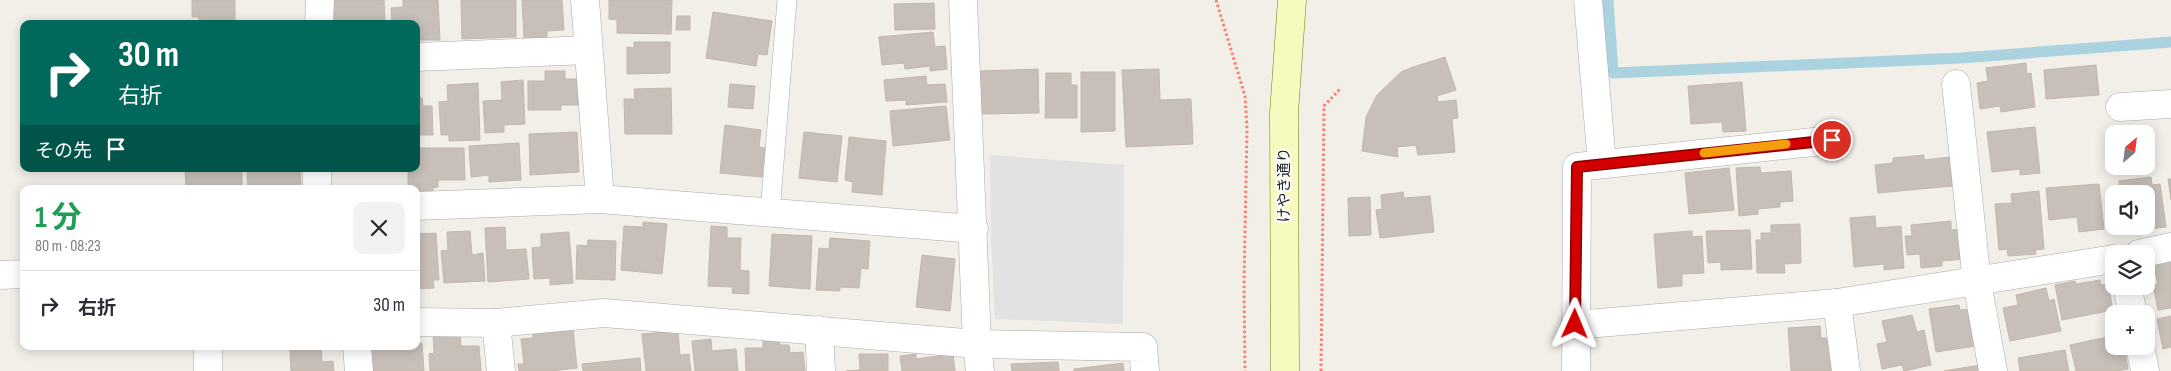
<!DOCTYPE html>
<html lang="ja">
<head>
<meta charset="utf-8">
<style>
	:root { --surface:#fff; --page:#f2f2f3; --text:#2b2b33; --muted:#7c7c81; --line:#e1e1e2 }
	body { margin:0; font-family:"Sofia Sans Condensed","Noto Sans JP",sans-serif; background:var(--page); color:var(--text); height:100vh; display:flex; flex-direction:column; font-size:19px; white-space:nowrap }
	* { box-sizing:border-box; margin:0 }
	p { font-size:16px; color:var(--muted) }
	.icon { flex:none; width:28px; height:28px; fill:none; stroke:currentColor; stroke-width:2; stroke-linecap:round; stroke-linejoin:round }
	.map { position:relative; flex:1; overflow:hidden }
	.details { position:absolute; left:20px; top:185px; width:400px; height:165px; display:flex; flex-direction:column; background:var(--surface); border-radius:10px; box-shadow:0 2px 12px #0003 }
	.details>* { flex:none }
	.top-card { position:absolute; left:20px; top:20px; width:400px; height:152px; border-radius:10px; box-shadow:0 2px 12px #0003; background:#00695c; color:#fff; overflow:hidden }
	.needle { width:32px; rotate:28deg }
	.fabs { position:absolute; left:2105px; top:125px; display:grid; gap:10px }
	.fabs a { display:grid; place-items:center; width:50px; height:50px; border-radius:10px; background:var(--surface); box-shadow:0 2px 12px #0003; font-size:25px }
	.pin { position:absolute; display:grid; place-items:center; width:42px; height:42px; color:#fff; margin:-21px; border:2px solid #fff; border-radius:50%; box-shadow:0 1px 5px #0007 }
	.me { position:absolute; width:55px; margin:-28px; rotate:1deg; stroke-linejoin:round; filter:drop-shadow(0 0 4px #0008) }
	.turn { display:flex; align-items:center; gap:18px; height:105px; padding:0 15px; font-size:22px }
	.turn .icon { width:65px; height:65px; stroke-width:2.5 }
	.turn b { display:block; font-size:35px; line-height:42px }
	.then { display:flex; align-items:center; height:48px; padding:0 15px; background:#0003; gap:10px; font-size:19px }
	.round { display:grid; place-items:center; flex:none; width:52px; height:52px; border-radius:10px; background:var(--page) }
	.head { display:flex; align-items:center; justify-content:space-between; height:85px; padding:0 15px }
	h1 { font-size:30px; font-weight:700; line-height:38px; color:#1e9e55 }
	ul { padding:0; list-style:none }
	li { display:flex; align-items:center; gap:15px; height:70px; padding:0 15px; border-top:1px solid var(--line) }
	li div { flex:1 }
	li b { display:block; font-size:19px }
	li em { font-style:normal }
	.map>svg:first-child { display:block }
	.parking { fill:#e2e2e2 }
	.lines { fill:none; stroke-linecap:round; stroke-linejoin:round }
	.stream { stroke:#aad3df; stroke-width:11 }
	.building { fill:#c7bfb8; stroke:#c4b6ab }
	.lane-casing { stroke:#a9a9a9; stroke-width:20 }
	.street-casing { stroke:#a9a9a9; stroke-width:29 }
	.secondary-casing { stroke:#707d05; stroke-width:29 }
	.path { stroke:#fa8072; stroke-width:3; stroke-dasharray:2.5 2.5; stroke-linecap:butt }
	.lane { stroke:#fff; stroke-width:19 }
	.street { stroke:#fff; stroke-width:28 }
	.secondary { stroke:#f7fabf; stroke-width:28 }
	.route-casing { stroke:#8a0000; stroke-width:12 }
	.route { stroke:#d40000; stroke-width:9 }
	.slow { stroke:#f59e0b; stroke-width:9 }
	.labels { text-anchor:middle; stroke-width:4; stroke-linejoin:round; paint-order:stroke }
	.street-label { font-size:15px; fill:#222; stroke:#fff }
</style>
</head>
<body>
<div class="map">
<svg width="2171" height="371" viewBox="0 0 2171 371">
	<rect width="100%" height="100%" fill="#f2efe9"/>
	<path class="parking" d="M990,155L1124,165L1123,324L995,319L991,240Z"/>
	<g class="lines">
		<path class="stream" d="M1608,0L1613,73L1961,58L2171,42"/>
	</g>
	<g class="building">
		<path d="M192,0H235V24H199V17H192Z"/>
		<path d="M332,0H384L385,24H332Z"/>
		<path d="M403,0H438L440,40H416V24H392L391,8L403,7Z"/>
		<path d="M461,0H516V37L462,39Z"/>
		<path d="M522,0H562L564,30L547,31V38L524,39Z"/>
		<path d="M609,0H672L671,34L617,33V20L609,19Z"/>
		<path d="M934,3L935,29L895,30L894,4Z"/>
		<path d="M713,12L772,21L767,55L758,54L756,66L706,58Z"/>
		<path d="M677,16H690V30H676Z"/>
		<path d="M933,32L935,47L945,46L947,69L930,71V66L905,69L904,63L882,65L879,37Z"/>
		<path d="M634,42H670V73L627,74V47L634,48Z"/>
		<path d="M1445,57L1456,90L1437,96L1438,102L1456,100L1458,118L1452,119L1455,152L1418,155L1416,145L1397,147L1398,157L1362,151L1366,117L1377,95L1401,72L1413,67Z"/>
		<path d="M2026,63L2027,74L2031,73L2035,107L2001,112L2000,106L1980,109L1977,83L1988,81L1986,68Z"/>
		<path d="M2096,65L2099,95L2046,99L2044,70Z"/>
		<path d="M1038,69L1039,113L981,114L980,71Z"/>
		<path d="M1159,69L1160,100L1191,99L1193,144L1126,147L1122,70Z"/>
		<path d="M545,71H565V79H578V105H561V110H528V81H545Z"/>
		<path d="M1081,72H1115V131L1081,132Z"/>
		<path d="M1046,73H1071V85H1077V118H1045Z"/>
		<path d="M416,76L418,97L422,98L423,106H432L433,135H416Z"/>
		<path d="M926,76L927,85L945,84L947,102L906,105V100L886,101L884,80Z"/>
		<path d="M523,80L525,124L504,125V132L485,133L483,101L502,100L501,82Z"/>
		<path d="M1742,82L1746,131L1723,132L1722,122L1691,124L1688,86Z"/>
		<path d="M478,83L480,140L449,141V135H441L439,102L448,101L447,85Z"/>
		<path d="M730,84L755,86L753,109L728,107Z"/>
		<path d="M671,88L672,134H625L624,99H635L634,89Z"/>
		<path d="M946,106L950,140L893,146L890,111Z"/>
		<path d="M725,125L761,130L759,147L765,148L762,177L720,173Z"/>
		<path d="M2035,127L2040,173L2020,175V169L1992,172L1987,132Z"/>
		<path d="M577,132L579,172L530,175L529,134Z"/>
		<path d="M804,132L842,136L837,182L799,178Z"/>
		<path d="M849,137L886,141L882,195L852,192L853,182L845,180Z"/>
		<path d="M519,143L521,180L489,182V175L471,177L469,146Z"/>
		<path d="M416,148H464L465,180H438V187L433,188V194H416V189H408V169H416Z"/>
		<path d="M1924,155V160L1950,157L1952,186L1878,193L1875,165L1893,163V158Z"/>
		<path d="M1760,167L1761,173L1791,171L1793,201L1780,202V207L1758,209V214L1739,216L1736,168Z"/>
		<path d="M1729,168L1734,210L1689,214L1685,173Z"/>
		<path d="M185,169H242V189H217V186H186Z"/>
		<path d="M247,169H300L301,189H248Z"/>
		<path d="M2151,177L2152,185L2160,184L2166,227L2125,232L2124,226H2146V194H2120L2119,181Z"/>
		<path d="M2168,179H2171V200Z"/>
		<path d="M2099,184L2104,229L2079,232L2077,217L2049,220L2046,188Z"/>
		<path d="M2039,191L2044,249L2035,250L2036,254L2008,256L2007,249L1999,250L1995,204L2012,203L2011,194Z"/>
		<path d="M1403,192L1404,198L1430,196L1434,232L1380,238L1376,210L1382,209L1381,195Z"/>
		<path d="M1370,197L1371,235L1349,236L1348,198Z"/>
		<path d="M1875,216L1876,228L1901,226L1904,268L1884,270V264L1854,267L1850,218Z"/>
		<path d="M1951,221V230L1961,229L1964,259L1942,261V266L1921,268L1920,254L1907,255L1905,236H1912L1911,225Z"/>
		<path d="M643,222L667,224L662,274L621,270L624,226L643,227Z"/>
		<path d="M1800,224L1801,263L1784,264L1785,273H1757L1756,240H1761V233H1771V225Z"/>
		<path d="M711,226L727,227V238H741L740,270L749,271V294L732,293L733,287L708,286Z"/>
		<path d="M505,227L506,250L526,249L529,279L488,282L485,228Z"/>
		<path d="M1750,230L1752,269L1721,270V262L1708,263L1706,231Z"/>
		<path d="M470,231L472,255L483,253L485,281L444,283L441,251L448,250L447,232Z"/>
		<path d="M1692,231V237L1702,236L1704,273L1682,274V286L1658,288L1654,234Z"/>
		<path d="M569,232L573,283L550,285V278L534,279L532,248L541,247V234Z"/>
		<path d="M436,233L439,280H433L434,288L416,289V234Z"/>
		<path d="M772,234L812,236L810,289L769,286Z"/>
		<path d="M830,238L870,241L868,269L861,268L859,288L840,287V291L816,290L819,248L829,249Z"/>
		<path d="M588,240L616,241L615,280L576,279L577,245L587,246Z"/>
		<path d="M922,255L955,259L950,311L916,307Z"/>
		<path d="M2171,259V308L2158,310L2153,285L2158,284L2153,263Z"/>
		<path d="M2100,280L2101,285L2108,284L2113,310L2062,320L2055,285L2075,281L2076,284Z"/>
		<path d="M2046,288L2049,301L2054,299L2061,331L2010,341L2003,308L2018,305L2016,295Z"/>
		<path d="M1959,305L1960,310L1970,309L1976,346L1936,352L1929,309Z"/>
		<path d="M1912,315L1917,332L1924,330L1931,365L1904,371L1902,365L1882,369L1877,344L1887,342L1882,321Z"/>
		<path d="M2171,316V347L2163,349L2157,319Z"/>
		<path d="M1820,326L1821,338H1831L1833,371H1791L1788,328Z"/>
		<path d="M573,328L577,368L551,371H519L518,364H524L521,339L533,338V332Z"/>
		<path d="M678,331L680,355L689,354L691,371H646L642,334Z"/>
		<path d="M460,333L461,346H479L481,371H430L429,354L434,353L433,334Z"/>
		<path d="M2112,336L2114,346H2124L2128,369L2117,371H2076L2070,345Z"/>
		<path d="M711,339L712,351L736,349L738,371H695L692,341Z"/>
		<path d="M779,339L780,345H789L790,353L803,352L805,371H746L745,348H763V340Z"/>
		<path d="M422,343L424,371H371L369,346H416V344Z"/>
		<path d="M321,348L322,362L333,361L334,371H291L290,350Z"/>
		<path d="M2065,350L2069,371H2020L2018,358Z"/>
		<path d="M859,354H888V371H846L860,370Z"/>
		<path d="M916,354V359L953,354L955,371H902L900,356Z"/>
		<path d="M640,358L641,371H583L582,364Z"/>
		<path d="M1058,362L1059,371H1012L1011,364Z"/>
		<path d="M1123,363L1124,371H1074V369Z"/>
		<path d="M1980,365L1981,371H1944Z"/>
	</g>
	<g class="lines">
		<g class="lane-casing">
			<path id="lane" d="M770,213L787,0"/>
		</g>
		<g class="street-casing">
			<g id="street">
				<path d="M585,0L600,199"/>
				<path d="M963,0L977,344L980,371"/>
				<path d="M1588,0L1602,164"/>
				<path d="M319,24L320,0"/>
				<path d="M416,57L588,50"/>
				<path d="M1956,84L1977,282L1993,371"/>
				<path d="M2120,107L2171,104"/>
				<path d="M317,189V169"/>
				<path d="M416,206L600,199L974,229"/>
				<path d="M2139,254L2171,247"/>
				<path d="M0,275L24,274"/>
				<path d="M2127,286L2133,314"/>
				<path d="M1837,303L1846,371"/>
				<path d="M416,322L496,323L604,313L977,344L1143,347L1145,371"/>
				<path d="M496,323L501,371"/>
				<path d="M1575,325L1837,303L2114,259"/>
				<path d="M819,330L821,371"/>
				<path d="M208,346V371"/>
				<path d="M357,346L359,371"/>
				<path d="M2140,346L2145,371"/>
				<path d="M1576,371L1577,167L1832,140"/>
			</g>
		</g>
		<g class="secondary-casing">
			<path id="secondary" d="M1285,371L1284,113L1292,0"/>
		</g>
		<g class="path">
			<path d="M1216,0L1245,96L1247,129L1244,285L1245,371"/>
			<path d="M1321,371L1324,106L1340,89"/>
		</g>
		<use href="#lane" class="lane"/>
		<use href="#street" class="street"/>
		<use href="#secondary" class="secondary"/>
	</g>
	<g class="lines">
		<g class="route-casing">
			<path id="route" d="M1575,324L1577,167L1832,140"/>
		</g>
		<use href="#route" class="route"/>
		<path class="slow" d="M1704,153L1786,144"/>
	</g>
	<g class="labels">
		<g class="street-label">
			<text transform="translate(1284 185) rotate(-90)" y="5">けやき通り</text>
		</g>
	</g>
</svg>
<div class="fabs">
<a><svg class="needle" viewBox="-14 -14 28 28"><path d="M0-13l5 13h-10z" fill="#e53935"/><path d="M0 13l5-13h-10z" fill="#7c7c81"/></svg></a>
<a><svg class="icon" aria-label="sound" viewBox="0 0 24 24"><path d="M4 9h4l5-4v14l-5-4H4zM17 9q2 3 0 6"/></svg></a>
<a><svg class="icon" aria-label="layers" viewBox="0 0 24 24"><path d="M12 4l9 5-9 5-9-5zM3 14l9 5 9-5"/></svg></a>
<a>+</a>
</div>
<div class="pin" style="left:1832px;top:140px;background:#d93025"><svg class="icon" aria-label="arrive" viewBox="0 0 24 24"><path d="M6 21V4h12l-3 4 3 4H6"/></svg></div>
<svg class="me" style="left:1575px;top:324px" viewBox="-20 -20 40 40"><path d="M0-17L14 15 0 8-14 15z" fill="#d40000" stroke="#fff" stroke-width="4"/></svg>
<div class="top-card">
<div class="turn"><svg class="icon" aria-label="right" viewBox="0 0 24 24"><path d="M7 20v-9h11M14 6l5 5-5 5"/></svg><div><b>30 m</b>右折</div></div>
<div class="then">その先<svg class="icon" aria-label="arrive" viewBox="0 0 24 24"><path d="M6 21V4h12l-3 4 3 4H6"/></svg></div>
</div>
<section class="details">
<div class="head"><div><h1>1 分</h1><p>80 m · 08:23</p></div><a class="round"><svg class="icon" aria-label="close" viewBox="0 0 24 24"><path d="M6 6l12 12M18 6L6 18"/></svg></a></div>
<ul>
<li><svg class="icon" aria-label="right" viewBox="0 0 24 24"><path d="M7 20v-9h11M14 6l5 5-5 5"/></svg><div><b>右折</b></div><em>30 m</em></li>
</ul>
</section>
</div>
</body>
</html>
